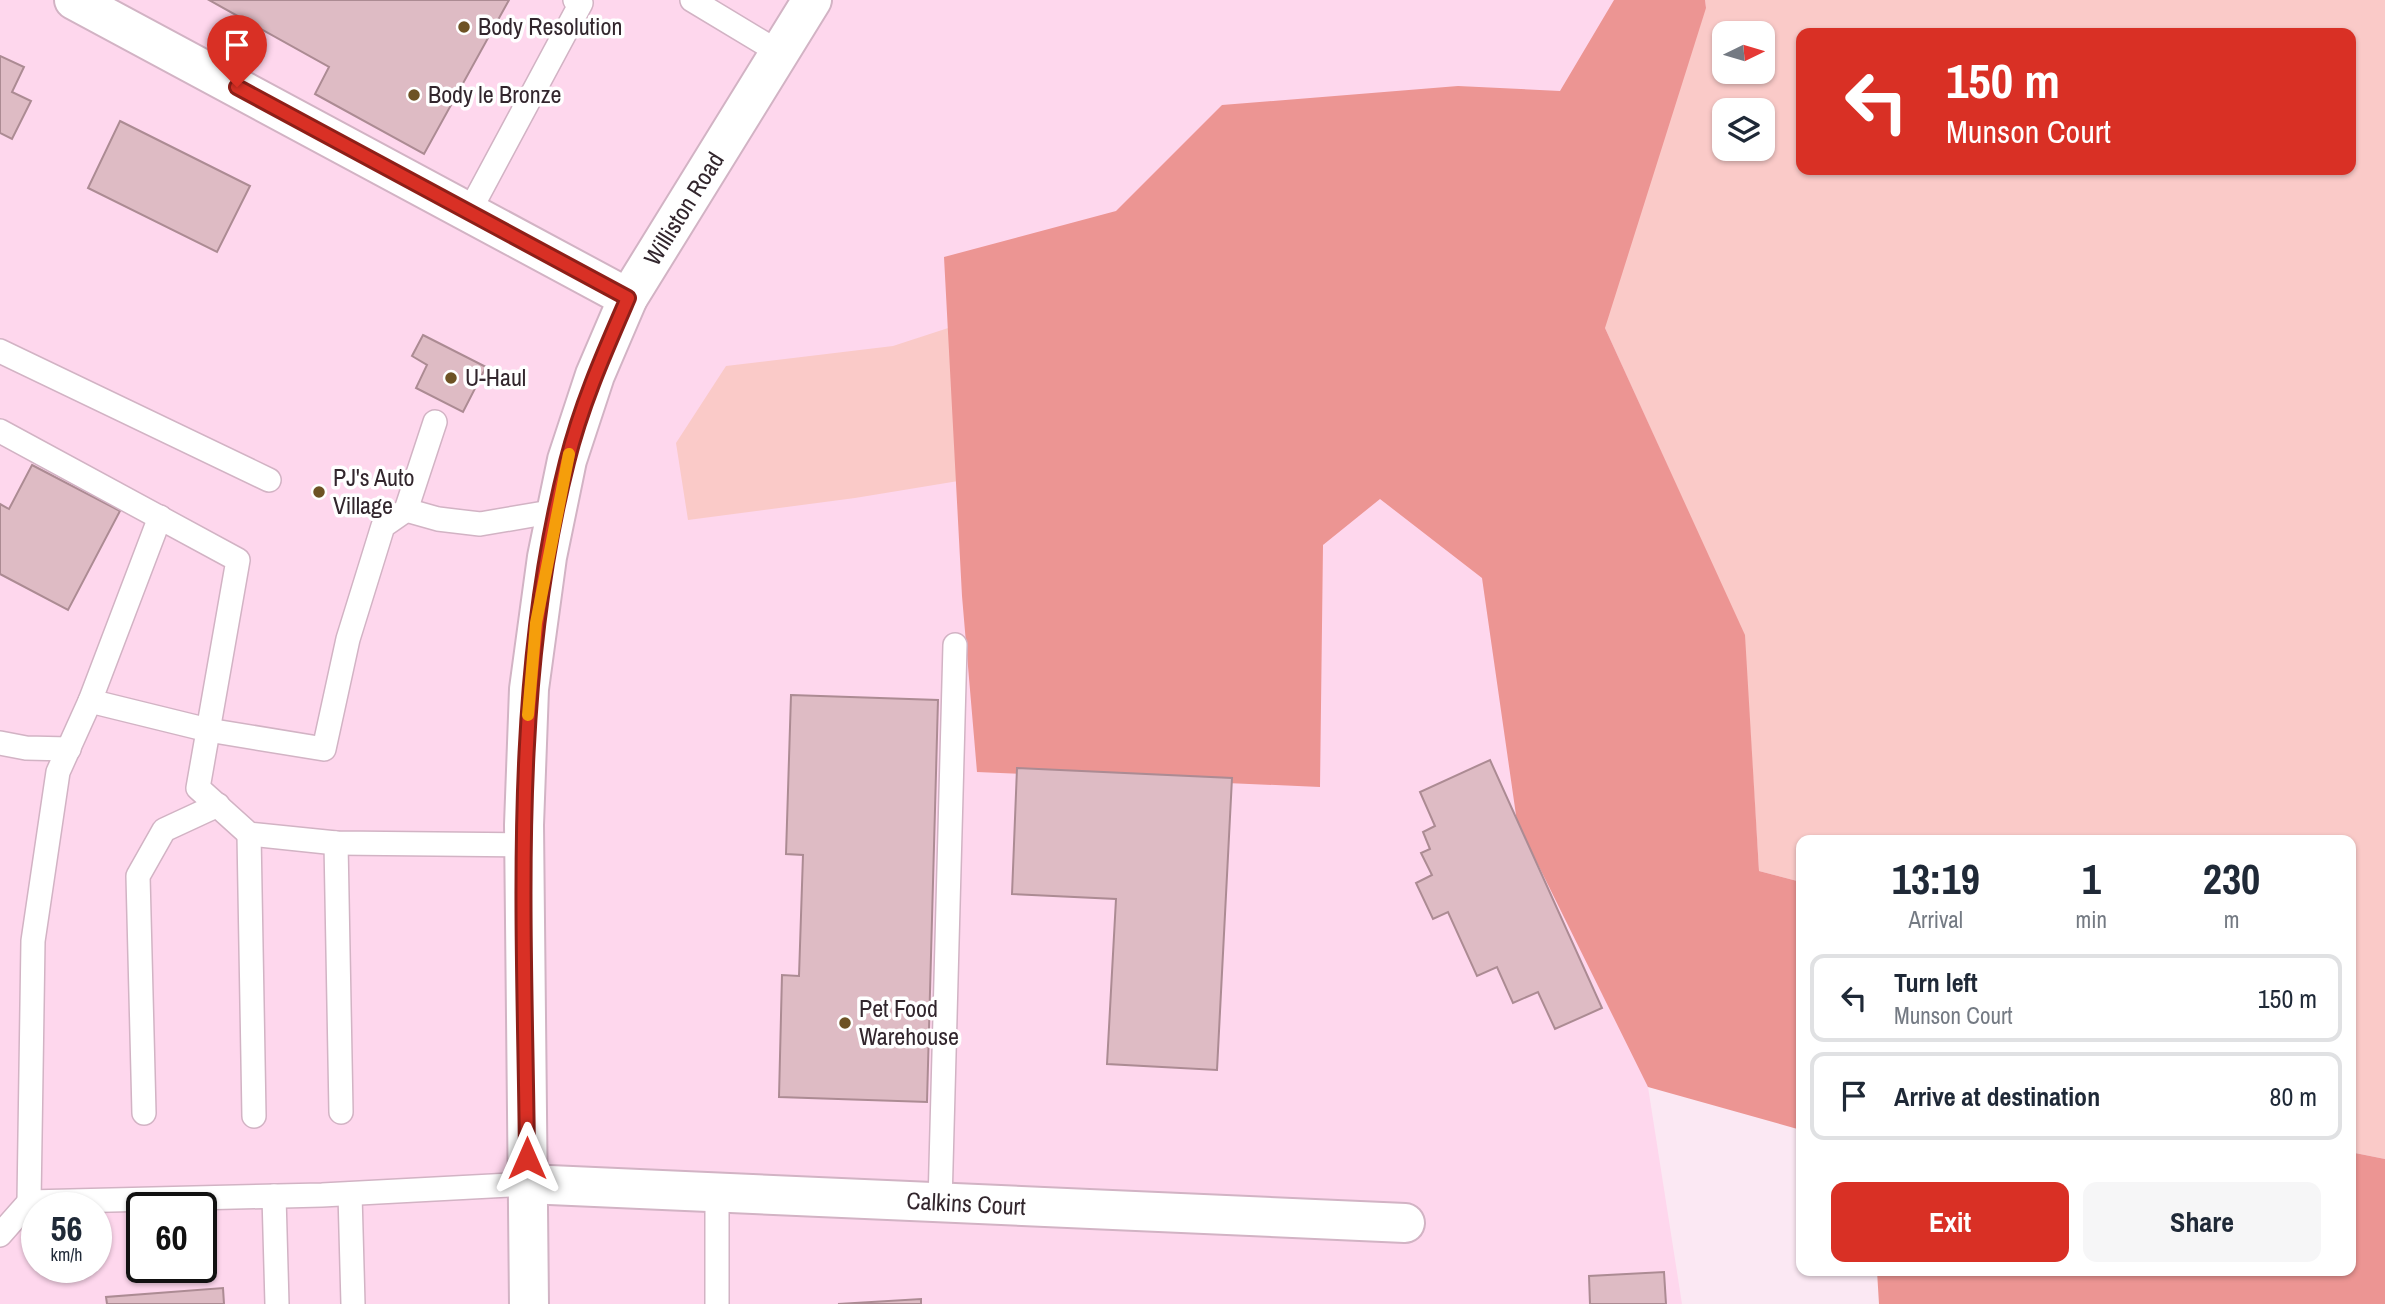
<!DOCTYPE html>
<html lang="en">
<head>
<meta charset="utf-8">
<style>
	:root { --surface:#fff; --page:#f6f6f7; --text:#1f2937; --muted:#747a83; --line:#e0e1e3; --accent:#d93025 }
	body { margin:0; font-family:"Archivo Narrow",sans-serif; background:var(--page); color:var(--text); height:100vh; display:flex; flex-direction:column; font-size:26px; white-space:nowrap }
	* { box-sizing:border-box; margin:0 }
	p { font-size:23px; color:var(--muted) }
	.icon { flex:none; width:38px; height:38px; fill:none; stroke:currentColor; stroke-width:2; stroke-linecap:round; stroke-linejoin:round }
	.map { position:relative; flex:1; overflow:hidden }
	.side { position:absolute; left:1796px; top:835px; width:560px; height:441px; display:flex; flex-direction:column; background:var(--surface); border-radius:14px; box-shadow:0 2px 5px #0004 }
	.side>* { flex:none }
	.hud { position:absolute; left:1796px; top:28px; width:560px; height:147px; border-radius:14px; box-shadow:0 2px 5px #0004; background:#d93025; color:#fff; overflow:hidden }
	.needle { width:46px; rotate:85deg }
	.buttons { position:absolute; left:1712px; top:21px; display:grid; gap:14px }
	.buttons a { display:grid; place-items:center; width:63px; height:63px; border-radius:14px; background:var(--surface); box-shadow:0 2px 5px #0004; font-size:35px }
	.speed { position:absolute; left:21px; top:1192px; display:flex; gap:14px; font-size:35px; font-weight:700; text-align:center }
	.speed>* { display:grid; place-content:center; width:91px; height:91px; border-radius:50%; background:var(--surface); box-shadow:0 2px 5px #0004; line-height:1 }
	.speed small { font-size:18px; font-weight:400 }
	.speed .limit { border:4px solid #111; border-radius:10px; background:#fff; color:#111 }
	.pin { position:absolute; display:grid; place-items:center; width:60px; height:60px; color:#fff; margin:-72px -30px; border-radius:50% 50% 50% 0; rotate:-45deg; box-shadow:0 0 7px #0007 }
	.pin .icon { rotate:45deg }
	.me { position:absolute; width:77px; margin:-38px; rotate:0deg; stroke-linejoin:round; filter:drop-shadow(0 0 5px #0008) }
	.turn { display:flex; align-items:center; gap:24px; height:147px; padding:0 35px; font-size:32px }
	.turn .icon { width:91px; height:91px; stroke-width:2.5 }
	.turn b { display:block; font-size:49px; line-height:60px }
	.eta { display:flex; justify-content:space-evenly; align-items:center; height:119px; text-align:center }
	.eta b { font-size:42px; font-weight:700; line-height:49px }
	.primary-button { display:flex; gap:14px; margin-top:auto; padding:14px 35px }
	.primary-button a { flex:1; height:80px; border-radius:14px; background:var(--accent); color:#fff; font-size:28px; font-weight:700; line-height:80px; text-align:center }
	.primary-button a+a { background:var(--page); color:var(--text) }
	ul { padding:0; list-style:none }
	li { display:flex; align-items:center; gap:21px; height:88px; margin:0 14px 10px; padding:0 21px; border:4px solid var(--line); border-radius:14px }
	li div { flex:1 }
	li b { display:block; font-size:26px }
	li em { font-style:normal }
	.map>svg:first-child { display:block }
	.built { fill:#fed7ed; fill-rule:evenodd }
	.green { fill:#facac8; fill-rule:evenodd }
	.forest { fill:#ec9593 }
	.building { fill:#debbc4; stroke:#ac8b93; stroke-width:2 }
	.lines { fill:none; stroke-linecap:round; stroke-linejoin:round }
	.service-casing { stroke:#d2b3c4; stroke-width:26 }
	.minor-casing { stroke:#d2b3c4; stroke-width:42 }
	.primary-casing { stroke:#d2b3c4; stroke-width:42 }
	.service { stroke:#fff; stroke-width:23 }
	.minor { stroke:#fff; stroke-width:38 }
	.primary { stroke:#fff; stroke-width:38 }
	.route-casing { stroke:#8d1f18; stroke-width:18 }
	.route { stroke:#d93025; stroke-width:12 }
	.slow { stroke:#f59e0b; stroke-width:12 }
	.poi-dot { fill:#6d5224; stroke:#fff; stroke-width:2.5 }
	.labels { text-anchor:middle; stroke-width:7; stroke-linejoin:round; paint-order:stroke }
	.poi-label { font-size:24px; fill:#32262d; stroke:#fff; text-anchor:start }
	.street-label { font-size:24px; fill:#32262d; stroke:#fff }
</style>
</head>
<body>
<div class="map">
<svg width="2385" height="1304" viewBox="0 0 2385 1304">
	<rect width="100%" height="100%" fill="#fbe8f3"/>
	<path class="built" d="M0,0H1797L1648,1087L1682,1304H0ZM1724,33H1762V72H1724ZM1724,110H1762V149H1724ZM37,1208H96V1267H37ZM142,1208H201V1267H142Z"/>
	<path class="green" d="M1705,0H2385V1159L2350,1152V840H1801V882L1759,871L1744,635L1605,328L1013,472L855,498L688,520L676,443L726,366L893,346L1022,304L1547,170L1706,8ZM1724,33H1762V72H1724ZM1801,33H2350V170H1801ZM1724,110H1762V149H1724Z"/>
	<g class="forest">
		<path d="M1614,0H1705L1706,8L1605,328L1745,635L1759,871L1801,882V1130L1648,1087L1517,822L1482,578L1380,499L1323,545L1320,787L977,772L962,596L944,257L1116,211L1222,105L1458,86L1560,91Z"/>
		<path d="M2350,1152L2385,1159V1304H1879L1877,1271L2350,1270Z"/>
	</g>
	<g class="building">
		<path d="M209,0H509L424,154L315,94L329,67Z"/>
		<path d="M0,56L24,67L12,92L31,101L12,139L0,133Z"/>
		<path d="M120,121L250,186L217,252L88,188Z"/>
		<path d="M423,335L486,367L463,412L416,388L427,365L412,356Z"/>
		<path d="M32,465L120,511L68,610L0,574V504L9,509Z"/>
		<path d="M791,695L938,700L927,1102L779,1097L782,975L799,976L803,855L786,854Z"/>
		<path d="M1490,760L1602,1008L1555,1029L1538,992L1513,1003L1497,967L1477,976L1448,912L1433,919L1416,883L1432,875L1421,853L1430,849L1423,832L1435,826L1420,792Z"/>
		<path d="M1017,768L1232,778L1217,1070L1107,1064L1116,899L1012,894Z"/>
		<path d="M1664,1272L1666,1304H1590L1589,1276Z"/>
		<path d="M223,1288L224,1304H107L106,1297Z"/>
		<path d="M921,1299V1304H838Z"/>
	</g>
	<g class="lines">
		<g class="service-casing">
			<g id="service">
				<path d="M692,0L780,53"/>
				<path d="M469,212L581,3L575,0"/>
				<path d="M0,351L269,480"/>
				<path d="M0,431L238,560L198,788L249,834L336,843L524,845"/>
				<path d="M406,510L438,519L480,524L556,511"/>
				<path d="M160,517L90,701L208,730L324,749L348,639L383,526L406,510L435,422"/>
				<path d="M0,743L26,748L69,749"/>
				<path d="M249,834L254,1116"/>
				<path d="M336,843L341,1112"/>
				<path d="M144,1113L138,876L164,830L218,805"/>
				<path d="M350,1194L353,1304"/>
				<path d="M274,1196L277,1304"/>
				<path d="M29,1202L33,941L58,772L90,701"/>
				<path d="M940,1203L955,645"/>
				<path d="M0,1235L29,1202L322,1195L527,1184"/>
				<path d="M717,1304V1192"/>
			</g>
		</g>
		<g class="minor-casing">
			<g id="minor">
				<path d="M74,0L628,298"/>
				<path d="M527,1184L1405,1223"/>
			</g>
		</g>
		<g class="primary-casing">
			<path id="primary" d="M529,1304L524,825L529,689L547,557L567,460L595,375L628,298L812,0"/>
		</g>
		<use href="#service" class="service"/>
		<use href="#minor" class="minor"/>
		<use href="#primary" class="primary"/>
	</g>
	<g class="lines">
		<g class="route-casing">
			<path id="route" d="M237,87L628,298C605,351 581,405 567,462C509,689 525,926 527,1158"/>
		</g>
		<use href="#route" class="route"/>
		<path class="slow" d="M528,715L536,623L569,454"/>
	</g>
	<g class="poi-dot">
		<circle cx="464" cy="27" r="7"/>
		<circle cx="414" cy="95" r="7"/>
		<circle cx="451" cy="378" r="7"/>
		<circle cx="319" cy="492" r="7"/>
		<circle cx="845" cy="1023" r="7"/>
	</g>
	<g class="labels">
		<g class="poi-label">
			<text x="478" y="35">Body Resolution</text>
			<text x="428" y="103">Body le Bronze</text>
			<text x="465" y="386">U-Haul</text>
			<text x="333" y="486">PJ's Auto<tspan x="333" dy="28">Village</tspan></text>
			<text x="859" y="1017">Pet Food<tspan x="859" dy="28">Warehouse</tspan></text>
		</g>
		<g class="street-label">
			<text transform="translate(684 209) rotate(-58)" y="8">Williston Road</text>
			<text transform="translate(966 1204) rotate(3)" y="8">Calkins Court</text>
		</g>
	</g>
</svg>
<div class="buttons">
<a><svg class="needle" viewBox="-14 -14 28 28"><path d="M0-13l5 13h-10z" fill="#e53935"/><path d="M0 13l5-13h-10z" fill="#747a83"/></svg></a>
<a><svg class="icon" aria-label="layers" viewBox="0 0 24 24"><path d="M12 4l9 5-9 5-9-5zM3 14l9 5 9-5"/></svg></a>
</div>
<div class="speed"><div>56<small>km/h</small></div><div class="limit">60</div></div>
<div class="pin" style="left:237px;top:87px;background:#d93025"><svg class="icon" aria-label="arrive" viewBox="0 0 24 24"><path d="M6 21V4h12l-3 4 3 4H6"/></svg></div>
<svg class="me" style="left:527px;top:1158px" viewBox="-20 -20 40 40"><path d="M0-17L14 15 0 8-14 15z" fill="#d93025" stroke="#fff" stroke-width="4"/></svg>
<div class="hud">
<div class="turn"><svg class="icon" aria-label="left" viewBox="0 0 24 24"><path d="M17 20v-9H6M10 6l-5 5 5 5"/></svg><div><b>150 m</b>Munson Court</div></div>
</div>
<section class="side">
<div class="eta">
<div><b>13:19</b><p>Arrival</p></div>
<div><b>1</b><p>min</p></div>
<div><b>230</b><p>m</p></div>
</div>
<ul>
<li><svg class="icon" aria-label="left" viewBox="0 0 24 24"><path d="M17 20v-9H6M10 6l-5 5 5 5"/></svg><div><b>Turn left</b><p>Munson Court</p></div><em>150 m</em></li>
<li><svg class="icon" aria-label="arrive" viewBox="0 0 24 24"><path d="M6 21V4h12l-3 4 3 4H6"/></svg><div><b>Arrive at destination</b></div><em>80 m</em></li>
</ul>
<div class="primary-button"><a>Exit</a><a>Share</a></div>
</section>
</div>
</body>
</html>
